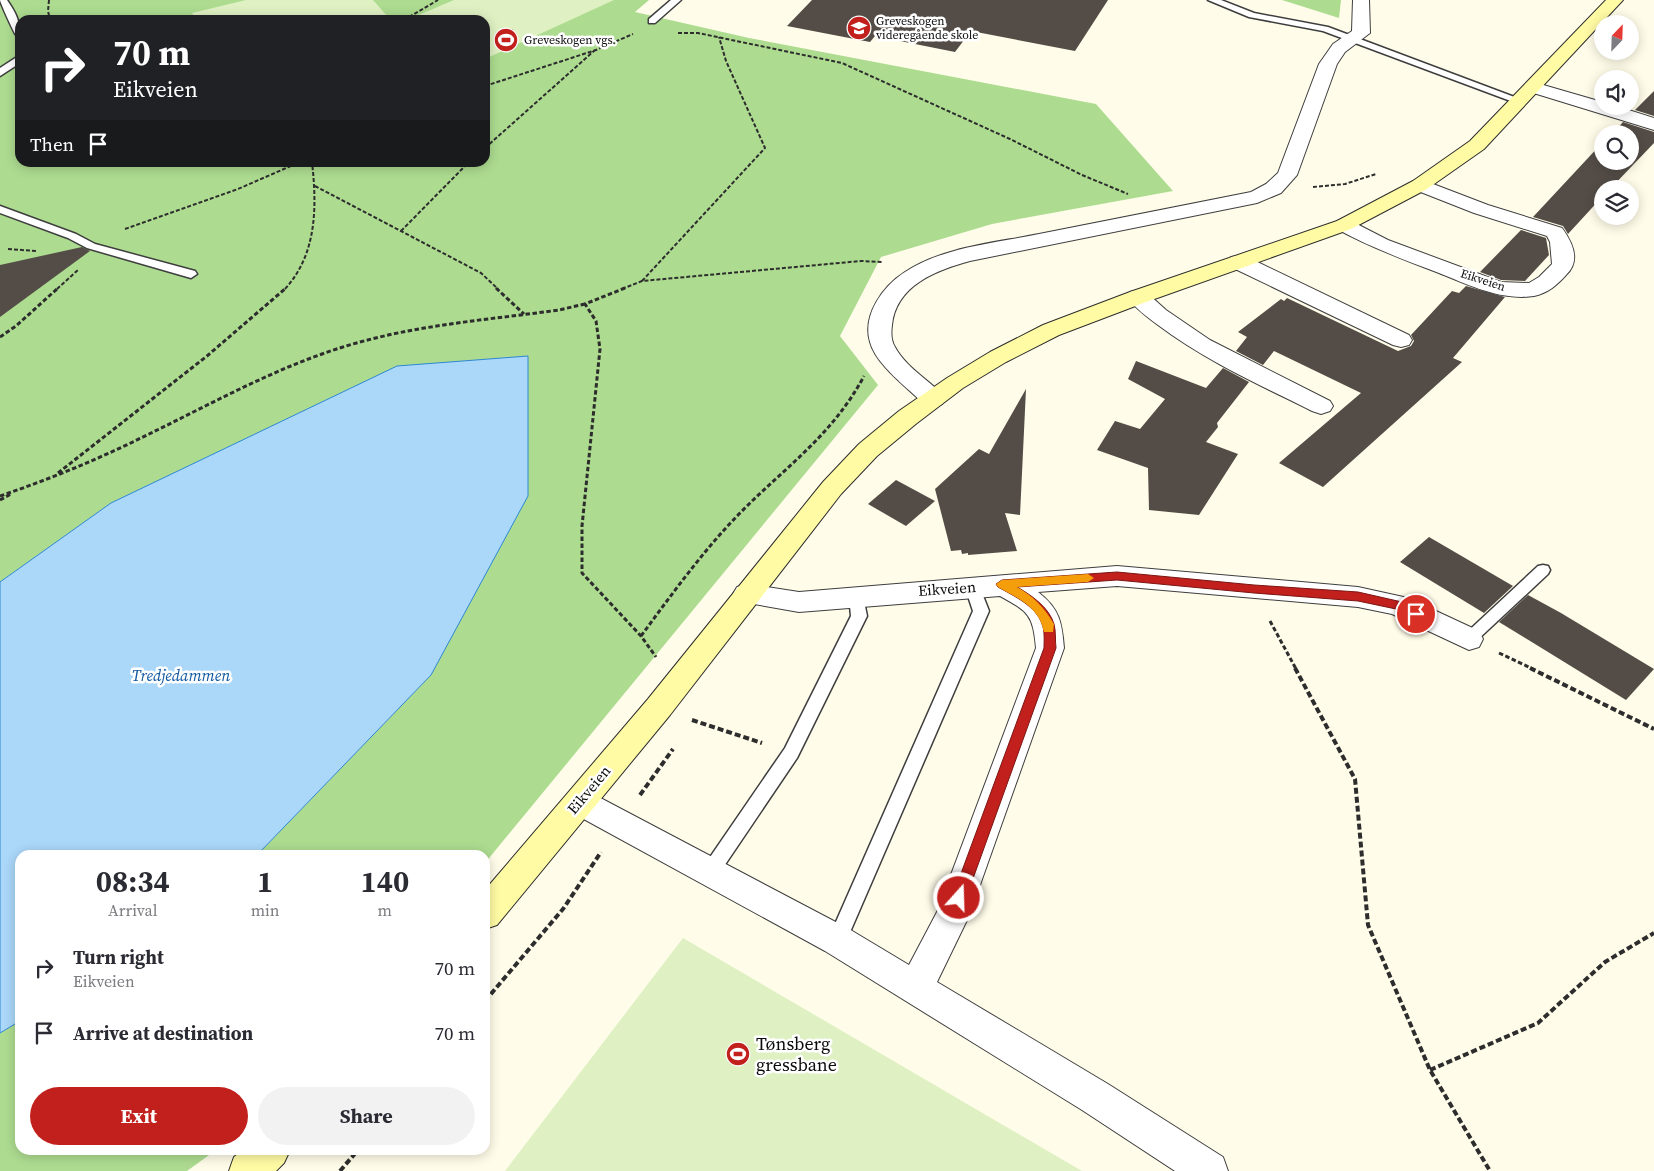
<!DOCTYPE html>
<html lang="en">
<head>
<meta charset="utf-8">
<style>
	:root { --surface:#fff; --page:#f2f2f3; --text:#2b2b33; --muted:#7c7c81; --accent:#c1201d }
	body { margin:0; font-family:"Source Serif 4",serif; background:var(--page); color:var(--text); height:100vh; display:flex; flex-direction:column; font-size:19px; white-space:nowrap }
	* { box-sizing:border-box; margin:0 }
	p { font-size:16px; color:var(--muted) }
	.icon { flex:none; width:28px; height:28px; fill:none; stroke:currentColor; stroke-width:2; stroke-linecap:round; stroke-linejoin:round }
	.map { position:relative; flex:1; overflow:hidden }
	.drawer { position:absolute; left:15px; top:850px; width:475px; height:305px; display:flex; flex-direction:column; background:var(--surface); border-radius:15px; box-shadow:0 2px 12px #0003 }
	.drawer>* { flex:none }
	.guide { position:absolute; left:15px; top:15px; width:475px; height:152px; border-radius:15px; box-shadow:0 2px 12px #0003; background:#202124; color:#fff; overflow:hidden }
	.needle { width:32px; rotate:23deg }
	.buttons { position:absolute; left:1594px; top:15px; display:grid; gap:10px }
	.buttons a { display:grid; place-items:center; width:45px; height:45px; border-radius:50%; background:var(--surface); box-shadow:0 2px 12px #0003; font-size:25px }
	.pin { position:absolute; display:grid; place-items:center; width:42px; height:42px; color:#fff; margin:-21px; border:2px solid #fff; border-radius:50%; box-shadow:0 1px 5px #0007 }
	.me { position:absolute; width:55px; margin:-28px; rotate:20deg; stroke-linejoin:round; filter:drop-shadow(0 0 4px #0008) }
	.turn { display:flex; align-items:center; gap:18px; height:105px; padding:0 15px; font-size:22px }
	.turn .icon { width:65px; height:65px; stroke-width:2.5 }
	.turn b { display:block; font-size:35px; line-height:42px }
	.then { display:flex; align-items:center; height:48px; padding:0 15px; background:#0003; gap:10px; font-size:19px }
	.eta { display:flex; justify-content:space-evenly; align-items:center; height:85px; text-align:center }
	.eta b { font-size:30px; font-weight:700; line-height:35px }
	.cta { display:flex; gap:10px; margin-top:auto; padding:10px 15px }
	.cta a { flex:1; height:58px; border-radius:30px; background:var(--accent); color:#fff; font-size:20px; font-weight:700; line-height:58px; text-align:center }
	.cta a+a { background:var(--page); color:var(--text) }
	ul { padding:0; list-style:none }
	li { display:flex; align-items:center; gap:15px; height:65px; padding:0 15px }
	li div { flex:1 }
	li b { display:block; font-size:19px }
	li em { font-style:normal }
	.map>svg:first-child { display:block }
	.forest { fill:#addc90; fill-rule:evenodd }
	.pitch { fill:#dff1c3 }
	.water { fill:#abd7f9; stroke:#2e87d3 }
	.building { fill:#544d47 }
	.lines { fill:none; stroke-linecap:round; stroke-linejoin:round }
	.lane-casing { stroke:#3e3e3e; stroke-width:3 }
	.street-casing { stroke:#3e3e3e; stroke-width:2 }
	.secondary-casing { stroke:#2d2d2d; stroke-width:2 }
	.path-far2 { stroke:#2d2d2d; stroke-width:2; stroke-dasharray:4 2; stroke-linecap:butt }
	.path-far1 { stroke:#2d2d2d; stroke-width:3; stroke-dasharray:4.5 2.5; stroke-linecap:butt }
	.path { stroke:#2d2d2d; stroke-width:4; stroke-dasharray:6 3; stroke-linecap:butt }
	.lane { fill:#fff; fill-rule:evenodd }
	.street { fill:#fff; fill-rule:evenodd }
	.secondary { fill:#fffba4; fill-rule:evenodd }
	.route { fill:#c1201d; stroke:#7d1513 }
	.slow { fill:#f59e0b }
	.labels { text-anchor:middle; stroke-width:5; stroke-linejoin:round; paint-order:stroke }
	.far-poi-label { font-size:12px; fill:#0b0b0b; stroke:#fff; text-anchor:start }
	.far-street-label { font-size:12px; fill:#0b0b0b; stroke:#fff }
	.street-label { font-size:15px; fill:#0b0b0b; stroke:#fff }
	.water-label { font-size:16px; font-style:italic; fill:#0f58a1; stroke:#fff }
	.near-poi-label { font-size:18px; fill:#0b0b0b; stroke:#fff; text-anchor:start }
</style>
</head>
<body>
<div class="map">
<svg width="1654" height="1171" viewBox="0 0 1654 1171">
	<rect width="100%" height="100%" fill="#fffce9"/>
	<g class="forest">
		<path d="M0,0H649L635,12L749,38L1096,104L1173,191L992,224L881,257L840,336L878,385L485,863V855H257L431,675L111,503L0,582ZM20,20H485V162H20Z"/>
		<path d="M1282,0H1341L1339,18Z"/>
		<path d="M20,1021V1150H216L187,1171H0V1033Z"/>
	</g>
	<g class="pitch">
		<path d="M246,0H373L387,16L369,20H197L192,13Z"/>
		<path d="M454,0H614L485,59V20H407Z"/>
		<path d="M683,938L1082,1171H505Z"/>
	</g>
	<path class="water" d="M528,356V496L431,675L257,855H20V1021L0,1033V582L111,503L397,366Z"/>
	<g class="building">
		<path d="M812,0H1108L1075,51L971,31L955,52L875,36L870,42L787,26Z"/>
		<path d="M1654,91V116L1635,110Z"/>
		<path d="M1623,122L1654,132V143L1610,189H1602V197L1568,234L1563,226L1533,217L1602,143V161H1630V134H1612Z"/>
		<path d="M1521,230L1546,238L1549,255L1525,281L1501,280L1480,272Z"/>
		<path d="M82,247L90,251L0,317V265Z"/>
		<path d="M1466,286L1505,297L1453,358L1462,362L1323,487L1279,463L1361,393L1274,351L1263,365L1236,351L1247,337L1238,332L1281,299L1284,301L1287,298L1398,351L1411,346L1414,341L1411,335L1452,291L1459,293Z"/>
		<path d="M1136,361L1206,388L1223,368L1249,382L1217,423L1218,427L1206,442L1238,454L1199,515L1149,510L1148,468L1097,450L1115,421L1140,429L1165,399L1128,379Z"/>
		<path d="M1026,389L1020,515L1005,513L1017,551L968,555V553L962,554L961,550L951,551L935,489L979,449L989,454Z"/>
		<path d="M896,480L935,501L906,526L868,504Z"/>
		<path d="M1429,537L1513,586L1484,613L1400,562Z"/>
		<path d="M1528,595L1561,613L1654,669L1626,700L1499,622Z"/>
	</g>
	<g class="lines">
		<g class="lane-casing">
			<g id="lane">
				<path d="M0,0H7C16,13 20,21 20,37C19,36 17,36 16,35C14,33 0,2 0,0Z"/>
				<path d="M671,0H681L655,23H649V19Z"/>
				<path d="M1208,0H1221L1254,13L1328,27L1525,101L1520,104L1516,103L1323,31L1249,17Z"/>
				<path d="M20,55V63L0,76V68Z"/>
				<path d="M0,206L76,234L95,244L195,271L197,274L191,278L87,248L68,238L0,213Z"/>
				<path d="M1543,565L1548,566L1550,570L1548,574L1474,643L1469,645L1464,643L1461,639L1464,635L1538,566Z"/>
				<path d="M973,582L978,583L989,611L844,946L837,948L830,946L828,940L973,611L965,587L968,583Z"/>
				<path d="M857,590L862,592L867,616L797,758L716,878L710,880L704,878L701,872L704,866L785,748L851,616L849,596L852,592Z"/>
			</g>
		</g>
		<g class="street-casing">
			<g id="street">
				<path d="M1353,0H1369L1370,33L1345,52L1337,64L1297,175L1281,193L1257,203L970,261C937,270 896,285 892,325C891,332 891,341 895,347C905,366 927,379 942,394L945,399L942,404L933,407L924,404C908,388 876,365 870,342C862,315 883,286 905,272C943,247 995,243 1039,234C1110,220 1181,206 1251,192L1266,184L1278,173L1319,64L1333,44L1352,31Z"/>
				<path d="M1533,82L1602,102V106H1616L1654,118V130L1527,91L1524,87L1527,83Z"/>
				<path d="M1420,179L1488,205L1562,228C1573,243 1581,261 1566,275C1557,285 1548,293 1534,296C1501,301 1469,285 1439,273C1404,260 1370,247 1337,229L1334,225L1337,221L1344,219L1351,221L1388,240L1501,282L1529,283L1539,277L1552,264L1550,242L1547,236L1474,213L1413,189L1410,185L1413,181Z"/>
				<path d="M1239,256L1247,257L1409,335L1412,340L1409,345L1401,347L1393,345L1231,267L1228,262L1231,257Z"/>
				<path d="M1138,290L1146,292L1166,310L1210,340L1330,401L1333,406L1330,411L1321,414L1312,411C1260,385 1206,361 1158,325C1147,317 1135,308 1127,297L1130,292Z"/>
				<path d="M1117,566L1358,587L1408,598L1479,631L1483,639L1479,647L1469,650L1392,614L1358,607L1117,586L1038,592C1060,609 1062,623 1064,648L969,916L937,982L1108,1084L1223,1157L1228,1171H1175L1082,1110L825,951L569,811L564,802L569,793L580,789L591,793L849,929L909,965L937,912L1036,648C1033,615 1029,612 1000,596L799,612L737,601L733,594L737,587L747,584L799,592Z"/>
			</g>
		</g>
		<g class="secondary-casing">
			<g id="secondary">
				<path d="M1606,0H1623L1484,149L1427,189L1351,229L1146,302L1059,335L1006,362L963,388L917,423L877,456L841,494L670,715L497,925L485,929V890L648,699L823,482L859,444L899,411L947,378L990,352L1043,325L1130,292L1337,221L1413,181L1470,141Z"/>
				<path d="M243,1150H290L284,1163L276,1171H229L234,1157Z"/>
			</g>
		</g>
		<g class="path-far2">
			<path d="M49,0L48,11L50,20"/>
			<path d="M404,20L438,0"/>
			<path d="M678,33H698L842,63L1010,139L1082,175L1128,194"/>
			<path d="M485,86L596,50L633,34"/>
			<path d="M485,148L595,50"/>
			<path d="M315,186L481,273L498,289"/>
			<path d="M1313,187L1345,184L1376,174"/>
			<path d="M125,229L238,189L300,162"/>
			<path d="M401,231L469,162"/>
			<path d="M8,249L36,251"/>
			<path d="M642,281L765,148L726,61L719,37"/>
			<path d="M57,289L79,269"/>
			<path d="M285,289C317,254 317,207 312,162"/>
			<path d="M622,289L642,281L861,261L883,262"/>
		</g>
		<g class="path-far1">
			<path d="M496,288L524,314"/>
			<path d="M625,288L585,304L596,321L600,349L582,526V573L641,636L656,657"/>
			<path d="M0,337L16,326L58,288"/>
			<path d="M58,473L207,356L286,288"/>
			<path d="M0,496C50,479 99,459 147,435C211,404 275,368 343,347C413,325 487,320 559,310L585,304"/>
			<path d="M0,500L11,494"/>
			<path d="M1270,621L1296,669"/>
			<path d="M641,636C672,594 703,551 739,514C785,467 832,436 864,376"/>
			<path d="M1499,653L1533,669"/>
		</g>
		<g class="path">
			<path d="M1295,668L1355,779L1368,925L1430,1070L1490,1171"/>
			<path d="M1530,668L1654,729"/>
			<path d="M692,720L762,743"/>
			<path d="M640,795L673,749"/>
			<path d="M485,1001L563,909L601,852"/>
			<path d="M1430,1070L1538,1023L1605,962L1654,933"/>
			<path d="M340,1171L358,1150"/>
		</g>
		<use href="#lane" class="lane"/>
		<use href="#street" class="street"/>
		<use href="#secondary" class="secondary"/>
	</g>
	<path class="route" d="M1117,572L1254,585L1358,592L1402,602L1420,611L1422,614L1416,618L1396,609L1358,601L1254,593L1117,580L1017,587C1031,595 1049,607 1054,624C1056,631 1055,641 1056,648L966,898L963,903L959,904L954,903L952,898L1044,648C1044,641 1045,631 1042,624C1036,606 1014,596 998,587L996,584L1002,580Z"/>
	<path class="slow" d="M1088,574L1094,578L1088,582L1017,587C1034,597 1044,607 1054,624L1053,632H1044C1043,630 1043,627 1042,625C1036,606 1014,596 998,587L996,584L1002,580Z"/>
	<defs>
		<g id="school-disc" transform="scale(1.25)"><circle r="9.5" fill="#c1201d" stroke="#fff"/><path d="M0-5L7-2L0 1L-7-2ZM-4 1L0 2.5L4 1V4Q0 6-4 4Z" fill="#fff"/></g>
		<g id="stadium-disc" transform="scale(1.25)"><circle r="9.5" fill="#c1201d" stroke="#fff"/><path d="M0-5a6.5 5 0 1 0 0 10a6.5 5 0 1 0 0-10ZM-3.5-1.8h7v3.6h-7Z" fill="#fff"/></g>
	</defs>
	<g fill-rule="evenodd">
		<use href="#school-disc" x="859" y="28"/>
		<use href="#stadium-disc" x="506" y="40"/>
		<use href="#stadium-disc" x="738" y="1054"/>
	</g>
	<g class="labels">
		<g class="far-poi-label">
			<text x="876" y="25">Greveskogen<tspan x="876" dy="14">videregående skole</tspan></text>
			<text x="524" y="44">Greveskogen vgs.</text>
		</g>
		<g class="far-street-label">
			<text transform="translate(1483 280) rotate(18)" y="4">Eikveien</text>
		</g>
		<g class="street-label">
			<text transform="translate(947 589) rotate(-4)" y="5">Eikveien</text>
			<text transform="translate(589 790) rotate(-50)" y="5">Eikveien</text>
		</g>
		<g class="water-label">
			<text x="181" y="681">Tredjedammen</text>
		</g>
		<g class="near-poi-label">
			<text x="756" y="1050">Tønsberg<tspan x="756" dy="21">gressbane</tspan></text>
		</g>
	</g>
</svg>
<div class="buttons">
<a><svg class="needle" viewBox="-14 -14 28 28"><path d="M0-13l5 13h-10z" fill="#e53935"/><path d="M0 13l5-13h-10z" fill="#7c7c81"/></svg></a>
<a><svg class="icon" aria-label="sound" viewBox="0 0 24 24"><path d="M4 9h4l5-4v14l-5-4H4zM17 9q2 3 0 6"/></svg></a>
<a><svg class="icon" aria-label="search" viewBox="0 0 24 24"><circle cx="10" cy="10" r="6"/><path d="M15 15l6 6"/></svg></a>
<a><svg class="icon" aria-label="layers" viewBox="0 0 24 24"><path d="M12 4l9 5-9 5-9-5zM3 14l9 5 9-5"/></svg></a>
</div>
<div class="pin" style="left:1416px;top:614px;background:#d93025"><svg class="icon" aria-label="arrive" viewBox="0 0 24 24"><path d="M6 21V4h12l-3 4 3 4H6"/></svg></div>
<svg class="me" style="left:959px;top:898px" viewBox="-20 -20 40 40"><circle r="17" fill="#c1201d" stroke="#fff" stroke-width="3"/><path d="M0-11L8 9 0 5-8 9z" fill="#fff"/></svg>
<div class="guide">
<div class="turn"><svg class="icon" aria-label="right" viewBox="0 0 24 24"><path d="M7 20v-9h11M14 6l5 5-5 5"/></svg><div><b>70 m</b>Eikveien</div></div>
<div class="then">Then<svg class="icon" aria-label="arrive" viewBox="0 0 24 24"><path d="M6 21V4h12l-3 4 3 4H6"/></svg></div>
</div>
<section class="drawer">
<div class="eta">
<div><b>08:34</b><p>Arrival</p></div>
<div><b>1</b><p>min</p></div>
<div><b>140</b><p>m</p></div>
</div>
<ul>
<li><svg class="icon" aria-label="right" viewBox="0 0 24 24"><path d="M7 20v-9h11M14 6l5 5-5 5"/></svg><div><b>Turn right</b><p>Eikveien</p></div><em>70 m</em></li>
<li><svg class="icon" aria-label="arrive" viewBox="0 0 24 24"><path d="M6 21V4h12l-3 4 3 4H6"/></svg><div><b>Arrive at destination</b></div><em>70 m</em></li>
</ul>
<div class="cta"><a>Exit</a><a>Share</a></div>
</section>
</div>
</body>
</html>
